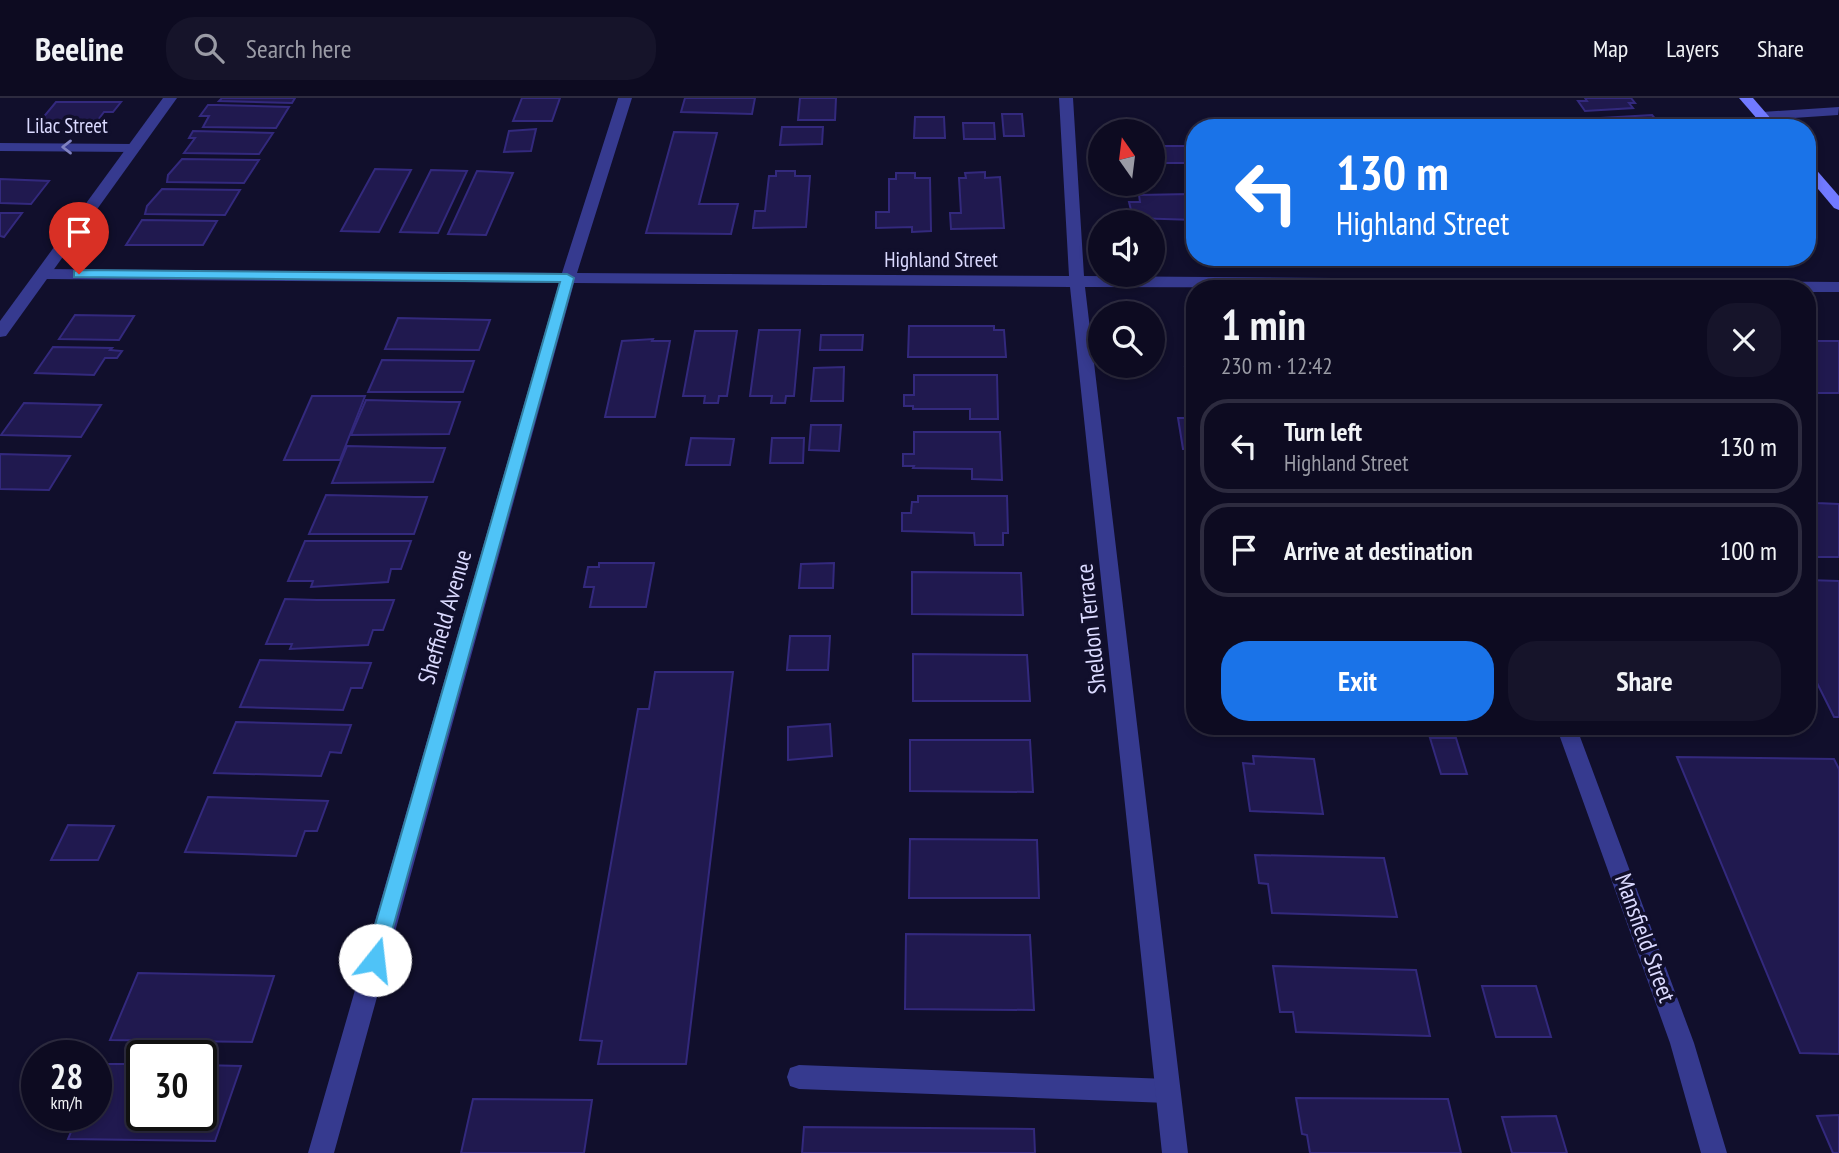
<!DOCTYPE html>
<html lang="en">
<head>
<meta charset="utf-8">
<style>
	:root { --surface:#0d0b21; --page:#16142a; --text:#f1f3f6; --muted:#9a9ba5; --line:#2d2b3f; --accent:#1a73e8 }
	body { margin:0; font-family:"PT Sans Narrow",sans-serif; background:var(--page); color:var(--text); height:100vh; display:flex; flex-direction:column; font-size:26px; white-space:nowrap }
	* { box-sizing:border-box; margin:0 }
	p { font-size:23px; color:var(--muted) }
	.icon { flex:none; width:38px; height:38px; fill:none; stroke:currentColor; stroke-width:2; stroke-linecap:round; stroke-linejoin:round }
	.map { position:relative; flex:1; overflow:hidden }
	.side { position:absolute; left:1186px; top:182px; width:630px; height:455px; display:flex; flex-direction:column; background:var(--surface); border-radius:28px; box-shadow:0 4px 10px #0003,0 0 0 2px var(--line) }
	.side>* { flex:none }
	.banner { position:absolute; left:1186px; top:21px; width:630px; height:147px; border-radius:28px; box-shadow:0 4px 10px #0003,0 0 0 2px var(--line); background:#1a73e8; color:#fff; overflow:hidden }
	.needle { width:46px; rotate:346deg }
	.fabs { position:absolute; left:1088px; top:21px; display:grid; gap:14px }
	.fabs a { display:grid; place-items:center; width:77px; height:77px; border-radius:50%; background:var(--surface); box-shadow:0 4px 10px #0003,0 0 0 2px var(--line); font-size:35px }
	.speed { position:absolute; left:21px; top:942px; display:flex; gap:14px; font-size:35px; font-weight:700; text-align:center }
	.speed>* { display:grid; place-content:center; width:91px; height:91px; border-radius:50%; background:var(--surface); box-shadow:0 4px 10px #0003,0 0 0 2px var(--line); line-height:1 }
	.speed small { font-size:18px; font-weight:400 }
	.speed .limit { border:4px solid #111; border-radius:10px; background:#fff; color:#111 }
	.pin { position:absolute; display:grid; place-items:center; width:60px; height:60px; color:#fff; margin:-72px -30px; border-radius:50% 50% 50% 0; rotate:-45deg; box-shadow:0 0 7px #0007 }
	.pin .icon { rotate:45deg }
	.me { position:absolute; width:77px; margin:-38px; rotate:16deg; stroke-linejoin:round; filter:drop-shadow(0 0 5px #0008) }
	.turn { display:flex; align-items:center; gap:24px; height:147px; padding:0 35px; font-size:32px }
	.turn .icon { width:91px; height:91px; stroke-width:2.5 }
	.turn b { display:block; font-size:49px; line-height:60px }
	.round { display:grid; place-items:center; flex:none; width:74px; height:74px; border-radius:28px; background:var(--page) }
	.summary { display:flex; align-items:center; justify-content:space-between; height:119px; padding:0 35px }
	h1 { font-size:42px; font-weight:600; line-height:52px }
	.action { display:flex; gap:14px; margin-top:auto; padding:14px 35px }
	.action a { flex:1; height:80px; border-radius:28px; background:var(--accent); color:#fff; font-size:28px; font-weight:600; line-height:80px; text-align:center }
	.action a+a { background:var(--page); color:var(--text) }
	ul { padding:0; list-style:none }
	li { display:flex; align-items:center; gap:21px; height:94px; margin:0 14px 10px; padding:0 21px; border:4px solid var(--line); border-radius:28px }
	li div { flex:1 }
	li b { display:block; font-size:26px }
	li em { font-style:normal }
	header { display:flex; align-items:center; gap:42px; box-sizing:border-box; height:98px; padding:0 35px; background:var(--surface); border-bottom:2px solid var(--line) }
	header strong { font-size:33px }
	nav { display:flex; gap:38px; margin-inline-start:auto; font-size:24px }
	.search { width:490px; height:63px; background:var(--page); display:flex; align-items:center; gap:18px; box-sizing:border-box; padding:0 24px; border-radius:28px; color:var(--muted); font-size:26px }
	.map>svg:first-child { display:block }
	.building { fill:#20194f; stroke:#33297d; stroke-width:2 }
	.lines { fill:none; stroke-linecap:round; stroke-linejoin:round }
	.service { fill:#363a8f; fill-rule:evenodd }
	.minor { fill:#363a8f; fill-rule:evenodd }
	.tertiary { fill:#363a8f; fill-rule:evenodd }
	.secondary { fill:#717aff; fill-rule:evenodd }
	.oneway { stroke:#8082c1 }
	.route { fill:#4fc3f7; stroke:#337fa1; stroke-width:2 }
	.labels { text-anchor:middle; stroke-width:7; stroke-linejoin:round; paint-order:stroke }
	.far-street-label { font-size:21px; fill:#dbdaff; stroke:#110f2c }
	.street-label { font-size:24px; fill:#dbdaff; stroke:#110f2c }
</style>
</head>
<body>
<header>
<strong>Beeline</strong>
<div class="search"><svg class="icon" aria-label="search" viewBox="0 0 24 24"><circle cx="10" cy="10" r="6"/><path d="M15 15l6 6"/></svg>Search here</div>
<nav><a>Map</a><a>Layers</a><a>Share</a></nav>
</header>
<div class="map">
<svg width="1839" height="1055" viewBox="0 0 1839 1055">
	<rect width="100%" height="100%" fill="#110f2c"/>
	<g class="building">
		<path d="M222,0H295L292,5L219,3Z"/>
		<path d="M522,0H560L552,23H513Z"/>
		<path d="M685,0H755L752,16L681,14Z"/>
		<path d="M800,0H836L835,22H798Z"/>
		<path d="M1585,0H1631L1635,5H1629L1633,10L1585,13L1578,3H1587Z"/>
		<path d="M56,4H121L113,14H104L95,26L55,25L53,29L36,28Z"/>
		<path d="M208,7H217L289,9L276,30L203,29L209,18H200Z"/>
		<path d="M1002,16H1022L1024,38H1004Z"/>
		<path d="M1652,17L1657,23H1652L1657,30H1610L1602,20Z"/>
		<path d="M915,19H944L945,40H914Z"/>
		<path d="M963,25H994L995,41H964Z"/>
		<path d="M782,29H823L822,46L780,47Z"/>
		<path d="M536,31L531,53L504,54L509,33Z"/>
		<path d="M193,33L273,35L259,56L184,55L195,40H189Z"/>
		<path d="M674,34L717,35L699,106H738L731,136L646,135Z"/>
		<path d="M1161,48H1188L1193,65H1165Z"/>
		<path d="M182,61L259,62L244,85L167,84L168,77Z"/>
		<path d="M375,71L411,72L379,134L341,133Z"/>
		<path d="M431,72L467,73L438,135L400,134Z"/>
		<path d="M477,73L513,75L486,137L448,136Z"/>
		<path d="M776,73H795V78H810L806,129L753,130L755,113H765L769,78H776Z"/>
		<path d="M985,74V80L1000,79L1004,130L951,131L950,115H961L959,80H966L965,75Z"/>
		<path d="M896,75H915V80H930L931,133L912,134V129L876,130V114H889V81H896Z"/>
		<path d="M0,81L49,83L31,106L0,105Z"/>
		<path d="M162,91L240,92L225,117L145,116L147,108Z"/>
		<path d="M1190,96L1195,122L1133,120L1129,104H1140L1139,97Z"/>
		<path d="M0,115H22L4,139L0,138Z"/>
		<path d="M142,122L217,123L203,147H126Z"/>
		<path d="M75,217L134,218L119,242L59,241Z"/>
		<path d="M398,220L490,222L479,252L385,251Z"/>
		<path d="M909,228H994V232H1004L1006,259H908Z"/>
		<path d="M759,232H800L794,298H786L785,305H771L772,298H750Z"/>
		<path d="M695,233H737L727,298H719L718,305H704L705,298H683Z"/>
		<path d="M821,237H863L862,252H820Z"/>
		<path d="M653,241L652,243H670L655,319H605L622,243Z"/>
		<rect x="1808" y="243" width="31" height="52"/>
		<path d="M53,249L112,250L110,252L122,253L117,260H105L94,277L35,275Z"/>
		<path d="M382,262L463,263H474L463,294H368Z"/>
		<path d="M844,269L843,303H811L814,270Z"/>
		<path d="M1185,269H1195V298H1191Z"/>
		<path d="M914,277H997L998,321H970V311H913V308H904V297H914Z"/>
		<path d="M312,298H365L340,362H284Z"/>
		<path d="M366,302L448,304H460L449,336L351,337Z"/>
		<path d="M24,305L101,307L81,339L1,337Z"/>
		<path d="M1178,320H1195V351H1183Z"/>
		<path d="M811,327H841L839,353L809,352Z"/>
		<path d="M914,334H1000L1002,382L972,381V371L913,370L914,368H903V356H914Z"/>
		<path d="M691,340L734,341L730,367H686Z"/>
		<path d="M772,340H804L803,365H770Z"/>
		<path d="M347,348L433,350H445L433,384L332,385Z"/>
		<path d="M0,356L70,358L49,392L0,391Z"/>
		<path d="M326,397L415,399H427L414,436H309Z"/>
		<path d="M918,398H1007L1008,435H1003V447H975L974,435L902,433V415H911L912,404H918Z"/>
		<path d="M1808,402H1815L1817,405L1839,406V459H1808Z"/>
		<path d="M305,443H411L401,471H391L388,484L311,489L313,483H288Z"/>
		<path d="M599,465H654L646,509H590L594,489H584L588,469H599Z"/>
		<path d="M834,465L833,490H799L801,466Z"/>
		<path d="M912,474L1021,475L1023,517L912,516Z"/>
		<path d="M1808,482L1839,483V619H1834L1808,567Z"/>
		<path d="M285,501L317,502H394L383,532H373L368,547L290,551L292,546H266Z"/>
		<path d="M790,538H830L828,572H787Z"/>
		<path d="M913,556L1027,557L1030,603H913Z"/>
		<path d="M260,562L371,565L362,590H351L343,612L240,609Z"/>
		<path d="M655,574H733L686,966H598L602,943L580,942L638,611H649Z"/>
		<path d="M236,624L351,627L341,655L330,654L321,678L214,675Z"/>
		<path d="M830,626L832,658L788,662V629Z"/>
		<path d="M1430,640H1456L1467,676H1441Z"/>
		<path d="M910,642H1030L1033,694L910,693Z"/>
		<path d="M1253,658L1314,661L1323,716L1250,713L1243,665L1254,666Z"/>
		<path d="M1677,659L1834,661L1839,671V956L1800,955Z"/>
		<path d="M208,699L328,703L317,733H305L296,758L185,754Z"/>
		<path d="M68,727L114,728L98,762H51Z"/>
		<path d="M910,741L1037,742L1039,800H909Z"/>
		<path d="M1255,757L1384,760L1397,819L1272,815L1268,786L1259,785Z"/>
		<path d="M906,836L1030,837L1034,912L905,911Z"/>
		<path d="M1273,868L1416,872L1430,938L1296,934L1293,914H1280Z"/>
		<path d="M138,875L274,878L252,944L110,942Z"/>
		<path d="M1482,888H1536L1551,939H1496Z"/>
		<path d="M99,966H142V1017H201V967L241,968L215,1043L68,1041L78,1017H96V972Z"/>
		<path d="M1296,1000L1448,1001L1461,1055H1310L1307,1037L1302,1036Z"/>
		<path d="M473,1001L592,1002L584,1055H461Z"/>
		<path d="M1839,1017V1055H1833L1817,1018Z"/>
		<path d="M1556,1018L1567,1055H1512L1502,1019Z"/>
		<path d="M804,1029L1034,1031L1035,1055H802Z"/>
	</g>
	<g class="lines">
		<g class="service">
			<path d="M1839,9L1838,17L1762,22L1755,18L1762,14Z"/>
			<path d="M799,967L1168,981L1177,984L1180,993L1177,1002L1168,1005L799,991L790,988L787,979L790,970Z"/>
		</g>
		<g class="minor">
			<path d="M618,0H632L577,175L1069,178L1059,0H1073L1084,178L1839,184V194H1808V191L1085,189L1188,1055H1162L1070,189L574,185L334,1055H308L559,185L43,181L35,176L43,171L562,175Z"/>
			<path d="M0,45L134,46L141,50L134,54L0,53Z"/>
			<path d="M1556,628H1576L1694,945L1727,1055H1701L1670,945Z"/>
		</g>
		<path class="tertiary" d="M163,0H177L6,238L0,239V223Z"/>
		<g class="secondary">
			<path d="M1739,0H1753L1779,30H1765Z"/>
			<path d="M1808,67L1813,68L1839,98V112L1834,110L1808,79Z"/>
		</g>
	</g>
	<defs><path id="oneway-chevron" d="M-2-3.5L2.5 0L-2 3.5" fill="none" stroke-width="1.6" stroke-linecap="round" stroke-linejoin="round" transform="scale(1.75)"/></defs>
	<use class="oneway" href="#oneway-chevron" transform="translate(67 49) rotate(-180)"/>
	<path class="route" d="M79,172L567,176L574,180L382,869L375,872L368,869L365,862L560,184L74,179V173Z"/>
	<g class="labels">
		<g class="far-street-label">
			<text x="67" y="35">Lilac Street</text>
			<text x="941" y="169">Highland Street</text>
		</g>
		<g class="street-label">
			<text transform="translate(445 519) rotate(-74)" y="8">Sheffield Avenue</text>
			<text transform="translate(1091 531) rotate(-96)" y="8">Sheldon Terrace</text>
			<text transform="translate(1645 840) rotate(70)" y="8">Mansfield Street</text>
		</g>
	</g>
</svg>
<div class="fabs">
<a><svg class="needle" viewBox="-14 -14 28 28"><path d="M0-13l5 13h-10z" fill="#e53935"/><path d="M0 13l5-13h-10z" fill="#9a9ba5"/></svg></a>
<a><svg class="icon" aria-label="sound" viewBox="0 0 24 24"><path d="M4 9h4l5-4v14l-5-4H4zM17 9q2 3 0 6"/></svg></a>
<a><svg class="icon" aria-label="search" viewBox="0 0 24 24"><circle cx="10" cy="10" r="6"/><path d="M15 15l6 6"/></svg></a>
</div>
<div class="speed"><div>28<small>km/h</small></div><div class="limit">30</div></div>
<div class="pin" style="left:79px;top:176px;background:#d93025"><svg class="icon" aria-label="arrive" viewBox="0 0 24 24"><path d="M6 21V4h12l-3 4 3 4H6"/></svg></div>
<svg class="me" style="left:375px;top:862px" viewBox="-20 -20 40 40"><circle r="19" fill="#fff"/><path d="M0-13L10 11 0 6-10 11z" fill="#4fc3f7"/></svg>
<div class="banner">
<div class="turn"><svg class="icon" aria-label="left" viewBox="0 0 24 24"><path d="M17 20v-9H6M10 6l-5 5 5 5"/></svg><div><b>130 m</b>Highland Street</div></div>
</div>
<section class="side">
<div class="summary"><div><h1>1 min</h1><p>230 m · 12:42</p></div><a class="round"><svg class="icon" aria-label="close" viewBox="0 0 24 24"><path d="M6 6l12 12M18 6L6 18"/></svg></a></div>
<ul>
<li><svg class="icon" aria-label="left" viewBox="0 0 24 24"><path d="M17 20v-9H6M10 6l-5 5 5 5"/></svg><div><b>Turn left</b><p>Highland Street</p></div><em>130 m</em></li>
<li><svg class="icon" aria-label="arrive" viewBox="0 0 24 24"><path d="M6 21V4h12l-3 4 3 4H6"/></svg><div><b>Arrive at destination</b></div><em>100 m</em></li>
</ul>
<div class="action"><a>Exit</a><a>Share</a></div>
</section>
</div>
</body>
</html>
